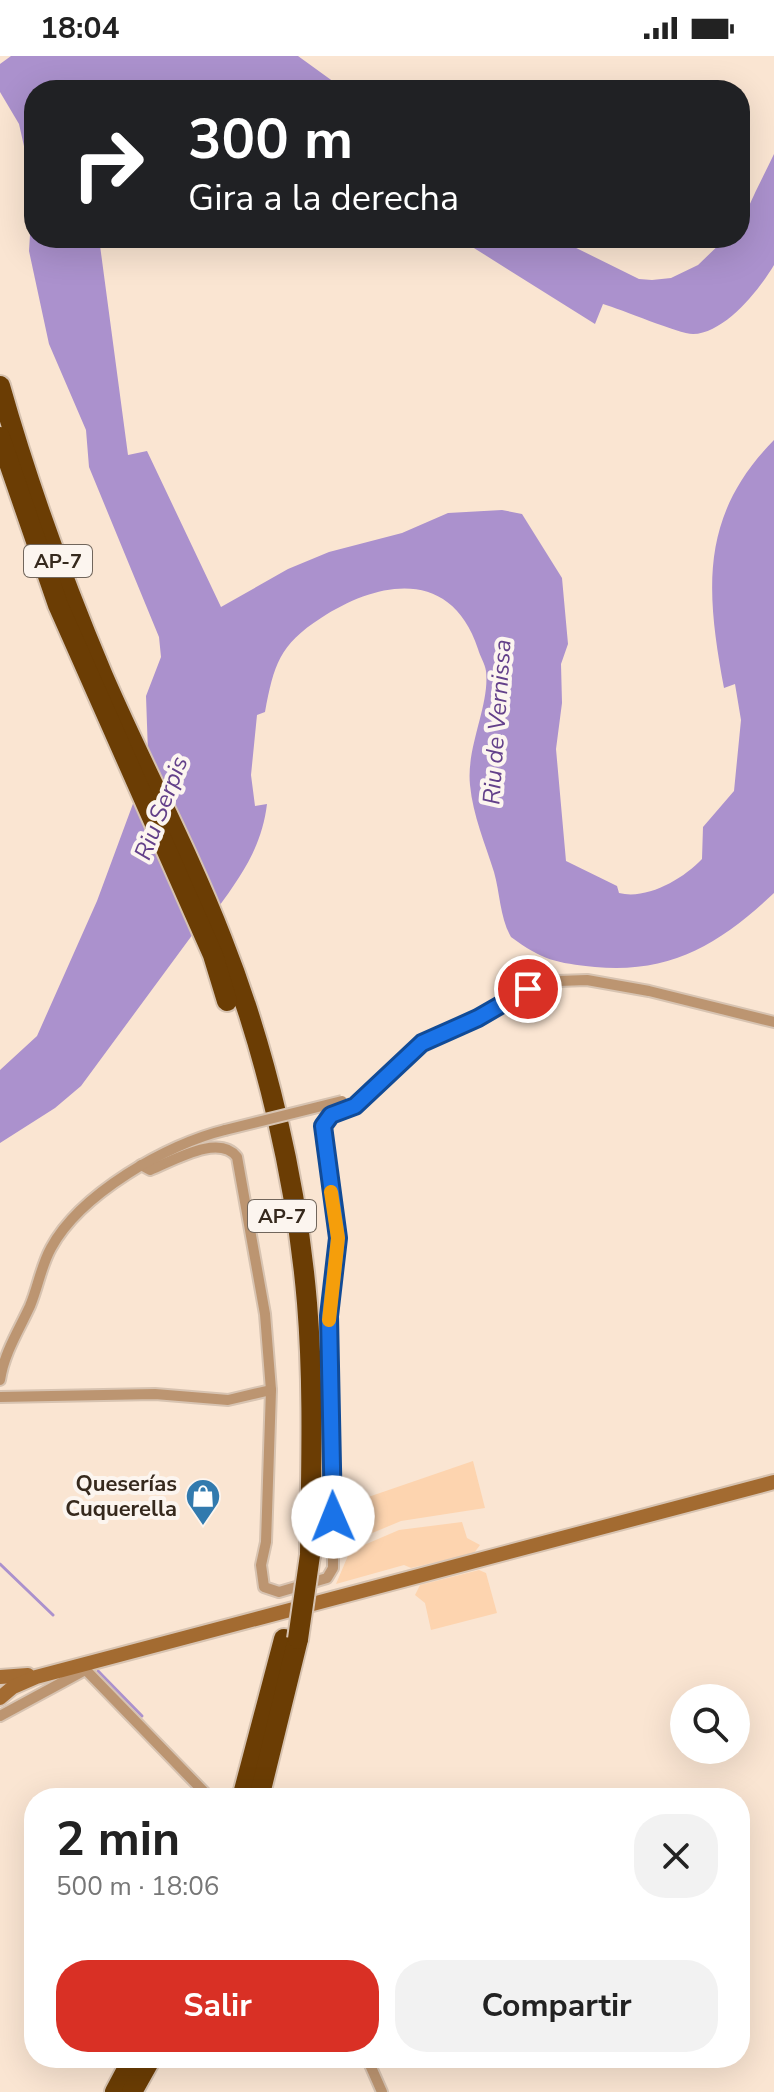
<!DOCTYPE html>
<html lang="es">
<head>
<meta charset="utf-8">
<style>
	:root { --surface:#fff; --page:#f2f2f2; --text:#222; --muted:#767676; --accent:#d93025 }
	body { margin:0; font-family:"Nunito Sans",sans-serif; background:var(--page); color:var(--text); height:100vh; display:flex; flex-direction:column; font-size:30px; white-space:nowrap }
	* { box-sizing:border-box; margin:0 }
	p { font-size:26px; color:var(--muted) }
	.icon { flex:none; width:44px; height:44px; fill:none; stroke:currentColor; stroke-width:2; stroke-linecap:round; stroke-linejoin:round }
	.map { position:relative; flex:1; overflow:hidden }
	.details { position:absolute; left:24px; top:1732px; width:726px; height:280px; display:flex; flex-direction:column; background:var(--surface); border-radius:32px; box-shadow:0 8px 32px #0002 }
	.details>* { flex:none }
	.hud { position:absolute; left:24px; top:24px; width:726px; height:168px; border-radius:32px; box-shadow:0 8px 32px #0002; background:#202124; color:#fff; overflow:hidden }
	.buttons { position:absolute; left:670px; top:1628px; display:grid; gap:16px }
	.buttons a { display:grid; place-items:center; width:80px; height:80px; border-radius:50%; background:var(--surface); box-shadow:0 8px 32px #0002; font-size:40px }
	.pin { position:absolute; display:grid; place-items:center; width:68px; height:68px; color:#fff; margin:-34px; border:4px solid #fff; border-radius:50%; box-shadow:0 2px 8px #0007 }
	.me { position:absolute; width:88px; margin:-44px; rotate:359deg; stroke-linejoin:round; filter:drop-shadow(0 0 6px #0008) }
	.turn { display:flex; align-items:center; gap:28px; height:168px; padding:0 32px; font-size:36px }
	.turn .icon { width:104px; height:104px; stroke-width:2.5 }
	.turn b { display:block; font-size:56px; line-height:68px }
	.round { display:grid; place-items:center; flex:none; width:84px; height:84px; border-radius:32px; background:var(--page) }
	.overview { display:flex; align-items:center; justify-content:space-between; height:136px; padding:0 32px }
	h1 { font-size:48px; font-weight:700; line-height:60px }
	.action { display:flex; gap:16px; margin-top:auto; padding:16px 32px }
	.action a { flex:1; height:92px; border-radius:32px; background:var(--accent); color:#fff; font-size:32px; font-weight:700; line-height:92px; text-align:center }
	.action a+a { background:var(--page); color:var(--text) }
	.status { display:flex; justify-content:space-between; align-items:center; height:56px; padding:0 40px; background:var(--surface); direction:ltr }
	.status svg { height:22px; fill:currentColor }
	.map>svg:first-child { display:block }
	.built { fill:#fdd4af }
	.water { fill:#ab91cd }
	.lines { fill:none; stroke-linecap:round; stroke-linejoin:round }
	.stream { stroke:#ab91cd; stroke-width:3 }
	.minor-casing { stroke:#d7c3b1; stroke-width:14 }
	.secondary-casing { stroke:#d7c3b1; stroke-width:18 }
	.motorway-casing { stroke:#d7c3b1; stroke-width:24 }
	.minor { stroke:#bc9571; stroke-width:10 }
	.secondary { stroke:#a36b31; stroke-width:14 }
	.motorway { stroke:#6b3d04; stroke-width:20 }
	.minor-bridge-casing { stroke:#d7c3b1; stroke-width:14; stroke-linecap:butt }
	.motorway-bridge-casing { stroke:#d7c3b1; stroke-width:24; stroke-linecap:butt }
	.minor-bridge { stroke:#bc9571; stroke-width:10 }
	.motorway-bridge { stroke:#6b3d04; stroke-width:20 }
	.route-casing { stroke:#114b97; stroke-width:20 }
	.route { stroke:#1a73e8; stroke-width:14 }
	.slow { stroke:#f59e0b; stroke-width:14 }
	.labels { text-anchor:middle; stroke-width:8; stroke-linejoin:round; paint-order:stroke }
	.shield { fill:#fcf5ef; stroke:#71665c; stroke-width:2 }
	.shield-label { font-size:20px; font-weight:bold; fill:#36291d }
	.poi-label { font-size:22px; font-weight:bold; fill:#36291d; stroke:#fcf5ef; text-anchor:end }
	.water-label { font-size:24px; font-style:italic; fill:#63408a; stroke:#fcf5ef }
</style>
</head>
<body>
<div class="status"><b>18:04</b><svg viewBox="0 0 49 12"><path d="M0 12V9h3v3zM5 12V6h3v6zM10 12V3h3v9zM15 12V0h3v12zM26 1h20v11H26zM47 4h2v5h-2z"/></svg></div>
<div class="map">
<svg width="774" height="2036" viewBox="0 0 774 2036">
	<rect width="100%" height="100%" fill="#fae5d2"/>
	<g class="built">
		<path d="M473,1405L485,1452L401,1465L346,1488L342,1479L345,1449Z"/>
		<path d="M462,1466L467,1482L480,1489L474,1497L411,1512L404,1509L336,1528L350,1495L399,1474Z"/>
		<path d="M479,1514L486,1517L497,1557L431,1574L425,1547L415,1539L420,1529Z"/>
	</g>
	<g class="water">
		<path d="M11,0H298L345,34H34V182H99L128,399L147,395L221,551L288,513L329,496L402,477L448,457L502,454L522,458L562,522L568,588L561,608L562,647L556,693L566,805L617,830L619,837C647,844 683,823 702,803L703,771L734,735L741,664L735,628L724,632C706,535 699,460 774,384V837C720,888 670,918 595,911C556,907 542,904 511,881C500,862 500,837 494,816C485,787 473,760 470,729C466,691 490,649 486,615C485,608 480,600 478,593C452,513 381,523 321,562C279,589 274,609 265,656L257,659L251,719L255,750L267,748C262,790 242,819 217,853L148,697L146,640L161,601L159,581L89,411L86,374L49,288L29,195L33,130L19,68L0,36V8Z"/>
		<path d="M774,98V209C759,234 725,277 693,278C679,278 621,253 603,248L595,268L458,182H556L639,223L652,224L671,222L698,209L726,182H740C740,162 764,120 774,98Z"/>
		<path d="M134,745L193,878L81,1030L55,1052L0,1087V1014L37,980L97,845Z"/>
	</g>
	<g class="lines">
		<g class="stream">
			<path d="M0,1508L53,1559"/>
			<path d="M98,1615L142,1660"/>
		</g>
		<g class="minor-casing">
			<g id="minor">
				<path d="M141,1109L150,1114C173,1105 219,1077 237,1101L265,1258L271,1334L266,1486L261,1509L264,1531L279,1536L327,1522L333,1512V1493"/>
				<path d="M0,1324C4,1297 19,1274 30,1250C38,1231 41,1210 51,1192C80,1138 167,1088 225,1074"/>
				<path d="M0,1341L155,1338L228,1344L271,1334"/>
				<path d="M334,1488L329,1260L338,1182L322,1084L327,1063L355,1050L370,1032L429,982L478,962L528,933L558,925L587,924L649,935L774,966"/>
				<path d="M81,1609L210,1742"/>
				<path d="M0,1660L85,1614"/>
				<path d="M367,2002L382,2036"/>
			</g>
		</g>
		<g class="secondary-casing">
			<g id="secondary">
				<path d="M0,1621L28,1619"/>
				<path d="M0,1642L13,1631L36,1621L774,1426"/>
			</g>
		</g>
		<g class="motorway-casing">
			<g id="motorway">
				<path d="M0,330C28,429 63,525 103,620C141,708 187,793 222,883C266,994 297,1128 307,1247C314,1331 311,1415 310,1499"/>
				<path d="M0,381L58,549L213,899L227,945"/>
				<path d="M242,1742L284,1583"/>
				<path d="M259,1742L298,1583"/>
				<path d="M115,2036L133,2002"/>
				<path d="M132,2036L151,2002"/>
			</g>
		</g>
		<use href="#minor" class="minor"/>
		<use href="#secondary" class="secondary"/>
		<use href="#motorway" class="motorway"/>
		<g class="minor-bridge-casing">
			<path id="minor-bridge" d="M225,1074L342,1045"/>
		</g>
		<g class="motorway-bridge-casing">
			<path id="motorway-bridge" d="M298,1583L310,1499"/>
		</g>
		<use href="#minor-bridge" class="minor-bridge"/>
		<use href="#motorway-bridge" class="motorway-bridge"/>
	</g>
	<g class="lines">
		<g class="route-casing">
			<path id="route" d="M333,1461L329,1260L338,1182L323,1070L331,1059L355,1050L422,987L478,962L528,933"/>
		</g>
		<use href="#route" class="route"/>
		<path class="slow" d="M329,1264L338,1182L331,1136"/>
	</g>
	<defs>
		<g id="shop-pin" transform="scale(1.8)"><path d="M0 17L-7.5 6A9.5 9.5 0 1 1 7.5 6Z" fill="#327aae" stroke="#fcf5ef"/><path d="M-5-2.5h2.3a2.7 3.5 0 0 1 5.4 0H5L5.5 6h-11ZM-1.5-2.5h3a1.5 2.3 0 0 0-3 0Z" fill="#fff"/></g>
	</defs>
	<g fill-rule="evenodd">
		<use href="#shop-pin" x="203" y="1440"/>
	</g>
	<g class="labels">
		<g class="shield">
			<rect x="24" y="489" width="68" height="32" rx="6"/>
			<rect x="248" y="1144" width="68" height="32" rx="6"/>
		</g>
		<g class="shield-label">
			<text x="58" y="512">AP-7</text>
			<text x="282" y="1167">AP-7</text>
		</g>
		<g class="poi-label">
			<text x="177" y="1435">Queserías<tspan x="177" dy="25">Cuquerella</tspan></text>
		</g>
		<g class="water-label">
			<text transform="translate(497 666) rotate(-86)" y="8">Riu de Vernissa</text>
			<text transform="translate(161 752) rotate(-69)" y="8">Riu Serpis</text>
		</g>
	</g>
</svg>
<div class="buttons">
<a><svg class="icon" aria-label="search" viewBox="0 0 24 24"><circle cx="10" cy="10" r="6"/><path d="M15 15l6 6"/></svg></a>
</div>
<div class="pin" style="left:528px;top:933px;background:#d93025"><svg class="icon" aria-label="arrive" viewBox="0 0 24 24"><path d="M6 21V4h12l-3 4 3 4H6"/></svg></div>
<svg class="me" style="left:333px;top:1461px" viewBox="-20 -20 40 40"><circle r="19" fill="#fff"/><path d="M0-13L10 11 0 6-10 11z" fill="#1a73e8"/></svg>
<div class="hud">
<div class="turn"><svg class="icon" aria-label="right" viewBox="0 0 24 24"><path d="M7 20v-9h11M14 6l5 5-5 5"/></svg><div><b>300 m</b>Gira a la derecha</div></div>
</div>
<section class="details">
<div class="overview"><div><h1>2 min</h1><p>500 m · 18:06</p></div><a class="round"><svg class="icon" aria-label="close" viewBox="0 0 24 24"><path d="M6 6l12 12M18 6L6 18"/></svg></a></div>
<div class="action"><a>Salir</a><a>Compartir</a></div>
</section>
</div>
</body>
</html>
